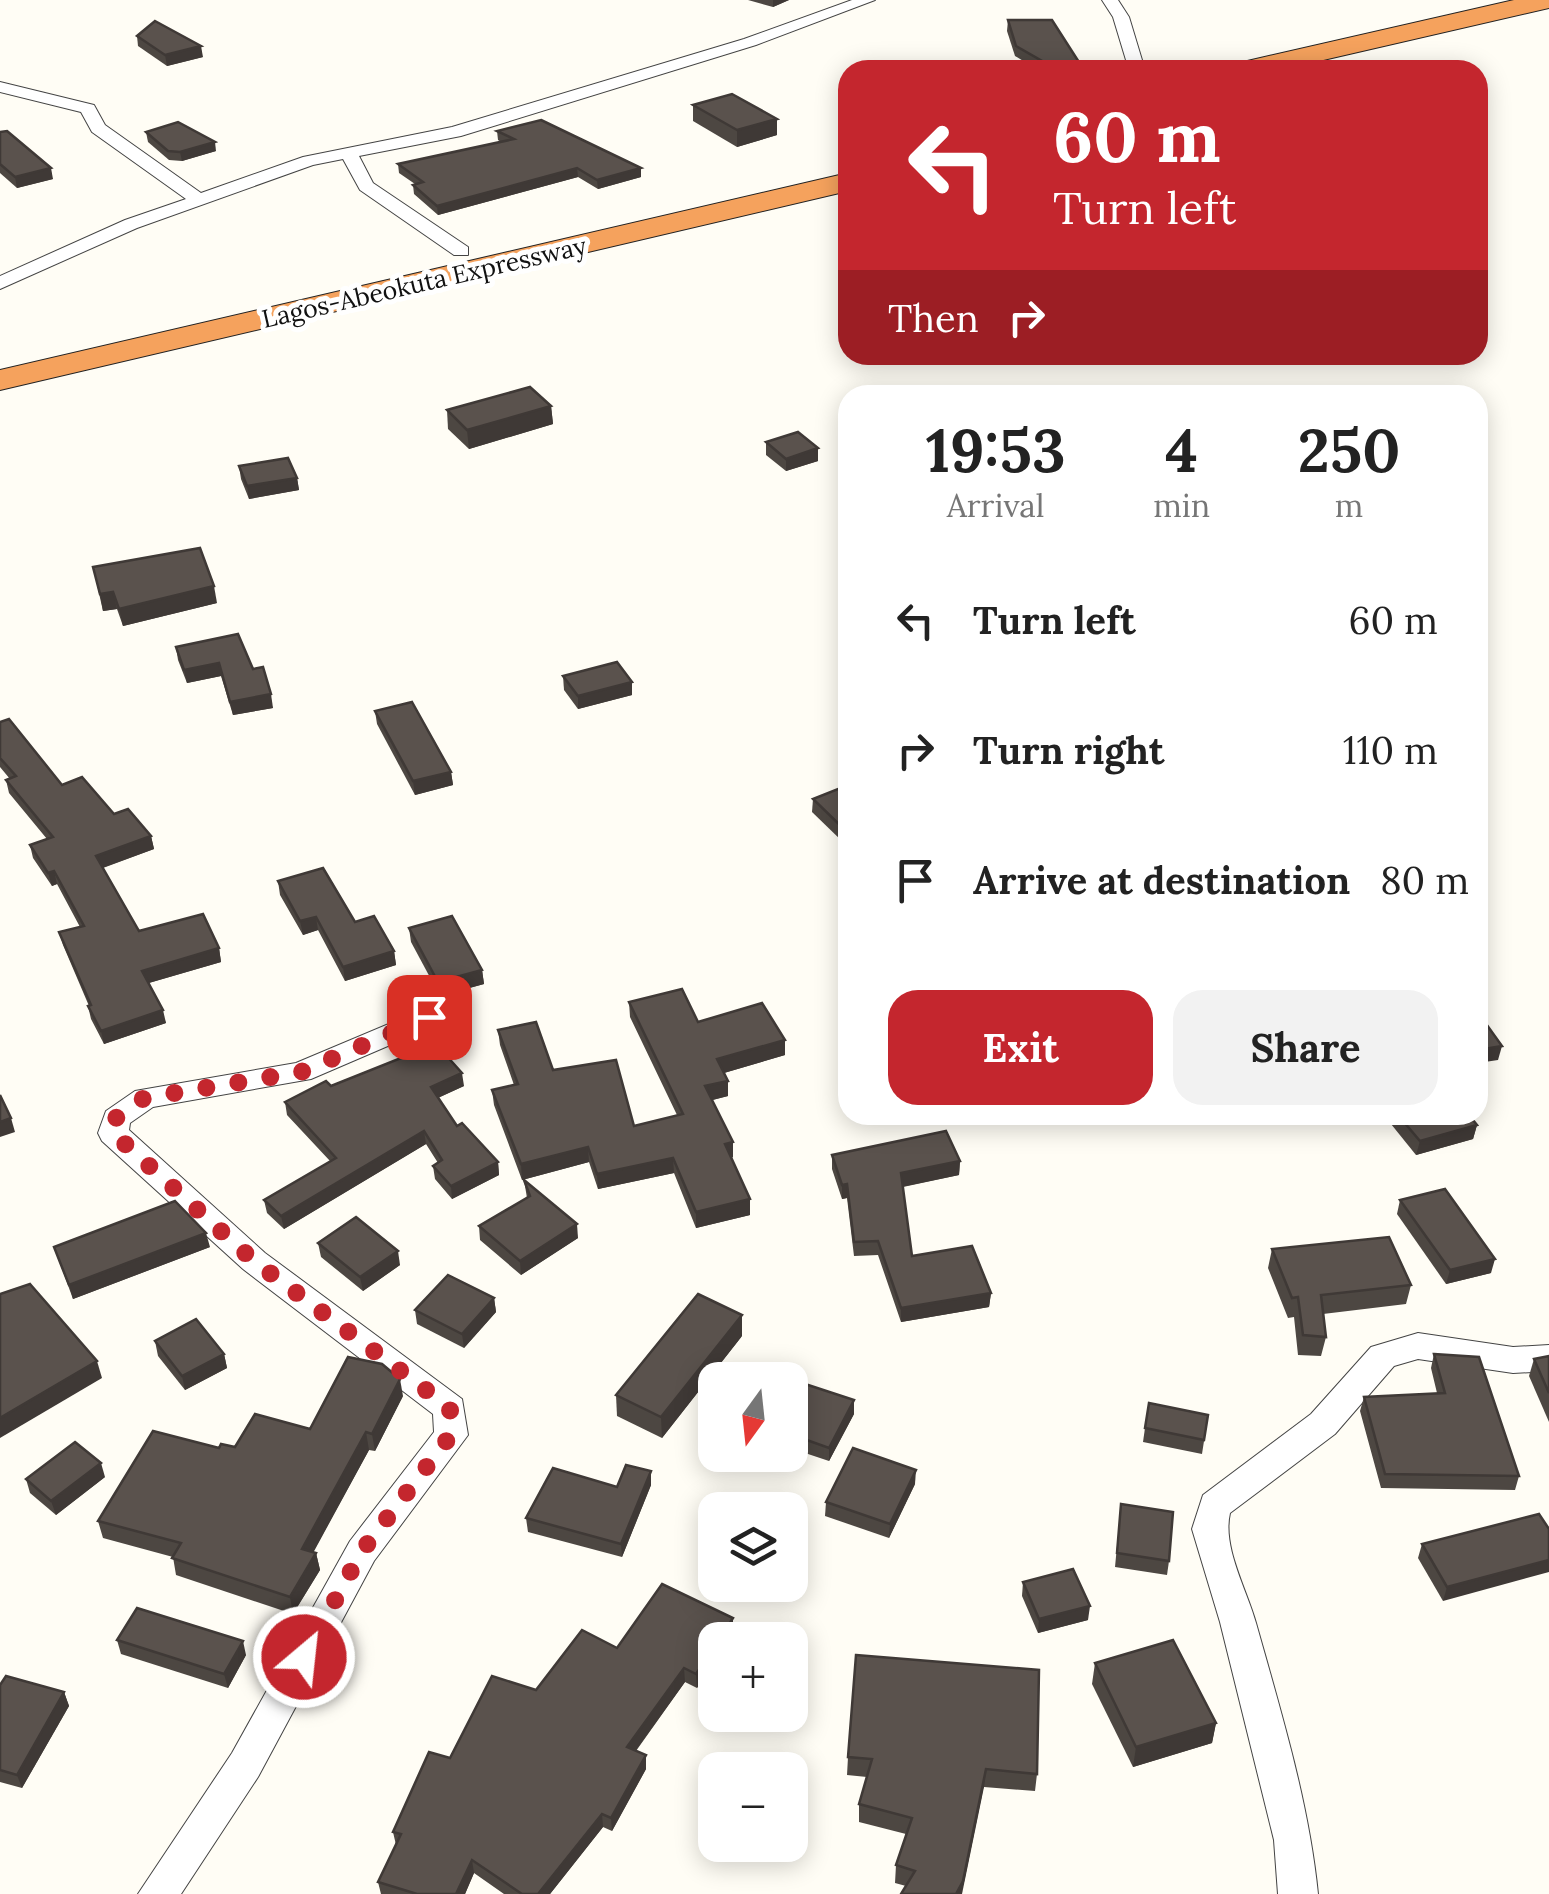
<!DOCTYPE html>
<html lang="en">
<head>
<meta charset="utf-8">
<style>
	:root { --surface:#fff; --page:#f2f2f2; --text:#222; --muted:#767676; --accent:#c4262e }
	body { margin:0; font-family:Lora,serif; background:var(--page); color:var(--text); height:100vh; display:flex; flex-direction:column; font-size:38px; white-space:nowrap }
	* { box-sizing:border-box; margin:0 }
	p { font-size:32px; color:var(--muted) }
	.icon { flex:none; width:55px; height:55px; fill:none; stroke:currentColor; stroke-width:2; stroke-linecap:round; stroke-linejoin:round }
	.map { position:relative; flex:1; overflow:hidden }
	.panel { position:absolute; left:838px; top:385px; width:650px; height:740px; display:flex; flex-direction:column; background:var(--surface); border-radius:30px; box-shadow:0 5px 25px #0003 }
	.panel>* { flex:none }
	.banner { position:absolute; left:838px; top:60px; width:650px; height:305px; border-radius:30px; box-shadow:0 5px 25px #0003; background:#c4262e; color:#fff; overflow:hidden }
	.needle { width:65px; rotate:195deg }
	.controls { position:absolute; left:698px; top:1362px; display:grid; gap:20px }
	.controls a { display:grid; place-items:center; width:110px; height:110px; border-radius:20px; background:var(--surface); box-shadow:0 5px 25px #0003; font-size:50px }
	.pin { position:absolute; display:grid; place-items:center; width:85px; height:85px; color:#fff; margin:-42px; border-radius:20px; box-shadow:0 5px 15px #0006 }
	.me { position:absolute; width:110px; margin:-55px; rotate:28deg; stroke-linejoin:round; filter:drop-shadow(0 0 8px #0008) }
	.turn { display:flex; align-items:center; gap:35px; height:210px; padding:0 50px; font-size:45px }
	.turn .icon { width:130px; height:130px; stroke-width:2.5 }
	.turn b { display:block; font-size:70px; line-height:85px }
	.then { display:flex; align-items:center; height:95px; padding:0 50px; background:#0003; gap:20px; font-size:38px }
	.eta { display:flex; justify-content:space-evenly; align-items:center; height:170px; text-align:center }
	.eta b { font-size:60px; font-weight:800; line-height:70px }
	.cta { display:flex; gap:20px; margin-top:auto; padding:20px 50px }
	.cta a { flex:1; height:115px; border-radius:30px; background:var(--accent); color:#fff; font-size:40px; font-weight:800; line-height:115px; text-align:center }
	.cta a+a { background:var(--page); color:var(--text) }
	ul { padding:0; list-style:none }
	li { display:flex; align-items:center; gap:30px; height:130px; padding:0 50px }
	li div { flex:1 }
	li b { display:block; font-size:38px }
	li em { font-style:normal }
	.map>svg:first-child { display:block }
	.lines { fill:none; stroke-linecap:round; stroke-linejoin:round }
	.street-casing { stroke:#444; stroke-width:2 }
	.highway-casing { stroke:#222; stroke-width:2 }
	.street { fill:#fff; fill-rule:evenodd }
	.highway { fill:#f5a25d; fill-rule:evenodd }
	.wall { fill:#4d4742 }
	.shaded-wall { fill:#3f3936 }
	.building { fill:#5a524d; stroke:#3f3936; stroke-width:2.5 }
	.route { stroke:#c4262e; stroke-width:18; stroke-dasharray:0 32.4 }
	.labels { text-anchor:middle; stroke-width:10; stroke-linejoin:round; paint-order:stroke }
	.far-street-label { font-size:25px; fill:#111; stroke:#fff }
</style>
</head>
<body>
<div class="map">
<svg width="1549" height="1894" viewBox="0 0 1549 1894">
	<rect width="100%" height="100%" fill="#fffdf5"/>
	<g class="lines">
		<g class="street-casing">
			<g id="street">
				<path d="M852,0H875L756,45L461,136L359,156L373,183L468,247V255H454L360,190L343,159L313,165L137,228L0,289V276L125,220L186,199L92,132L81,112L0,92V82L94,105L105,125L201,193L303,157L452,127L744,39Z"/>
				<path d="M1102,0H1118L1129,17L1145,70H1129L1113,17Z"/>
				<path d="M429,1007L443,1017L439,1024L311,1079L153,1107L130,1123L129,1130L265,1253L462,1399L468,1435L374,1561L258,1777L181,1894H138L232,1753L350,1541L434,1432L433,1414L243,1269L102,1141L98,1133L106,1111L135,1091L296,1063Z"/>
				<path d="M1418,1333L1513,1347L1549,1345V1371L1513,1373L1418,1359L1394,1366L1335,1434L1230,1513C1222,1547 1247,1590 1256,1623C1281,1712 1309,1803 1318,1894H1278L1274,1840L1220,1622L1192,1529L1203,1495L1311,1414L1371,1347Z"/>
			</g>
		</g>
		<g class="highway-casing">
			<g id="highway">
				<path d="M1514,0H1549V8L1280,70H1229L1243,62Z"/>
				<path d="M848,173V191L0,390V370Z"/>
			</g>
		</g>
		<use href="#street" class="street"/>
		<use href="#highway" class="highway"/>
	</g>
	<g class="wall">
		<path d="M748,0H789L773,7Z"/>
		<path d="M1008,20L1084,70H1038L1015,56L1007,31Z"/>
		<path d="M137,36L203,57L167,66L138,46Z"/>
		<path d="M693,105L777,135L737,147L693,121Z"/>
		<path d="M497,131L641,168V177L598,189L578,177L438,215L414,194L413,185L415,184L399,173L398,164L501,142L498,140Z"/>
		<path d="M0,132L53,179L17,188L0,173Z"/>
		<path d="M146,132L216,151L182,161L169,160L148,142Z"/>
		<path d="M551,406L553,424L469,449L448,429L447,410Z"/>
		<path d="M766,442L818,461L786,471L766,455Z"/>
		<path d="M239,466L297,478L299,490L249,499L241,479Z"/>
		<path d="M848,539V557L844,553V540Z"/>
		<path d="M93,567L217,603L123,626L117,609L103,611Z"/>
		<path d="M176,647L253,669L273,708L233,715L221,676L187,683L178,660Z"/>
		<path d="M563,676L632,695L578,709L564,690Z"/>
		<path d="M375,711L451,772L453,785L415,795L377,724Z"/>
		<path d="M0,722L62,785L151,836L154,849L103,868L139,931L219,948L221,962L149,983L166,1023L104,1044L91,1019L88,1006H89L63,945L59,932L80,927L57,884L52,886L33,858L30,845L47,839L9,793L6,780L10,779L0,767Z"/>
		<path d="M848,785V841L844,843L812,812L813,799Z"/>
		<path d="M278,881L355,922L394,951L396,965L345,981L318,930L303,935L280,895Z"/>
		<path d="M409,928L482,970L484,984L440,996L411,942Z"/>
		<path d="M629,1002L698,1022L785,1040V1055L724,1073L728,1081V1096L712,1100L733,1157L731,1158L750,1199V1215L696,1228L674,1173L598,1189L589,1162L522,1180L494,1105L492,1090L514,1085L500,1045L498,1030L634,1126L677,1115L630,1017Z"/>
		<path d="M331,1086H464L438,1098L457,1126L498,1162L499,1175L452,1199L435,1179L433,1166L438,1163L426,1144L284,1229L267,1213L264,1200L330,1161L287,1115L285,1102Z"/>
		<path d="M1315,1115H1347L1317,1119Z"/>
		<path d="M1393,1115H1469L1477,1125L1473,1139L1416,1155L1391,1124Z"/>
		<path d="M832,1155L960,1161L959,1175L903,1187L912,1256L991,1293L989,1307L901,1322L878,1255L854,1256L847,1198L842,1199L832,1169Z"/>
		<path d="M524,1180L578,1238L521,1275L480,1240L479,1226L527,1198Z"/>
		<path d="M1400,1200L1491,1273L1446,1284L1397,1214Z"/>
		<path d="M318,1243L400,1265L363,1291L321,1257Z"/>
		<path d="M54,1247H210L73,1299Z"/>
		<path d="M1272,1249L1411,1285L1406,1304L1323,1314L1326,1337L1321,1356L1298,1355L1294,1317L1288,1318L1268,1268Z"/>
		<path d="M494,1298L496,1312L464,1348L417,1324L415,1310Z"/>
		<path d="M742,1336L662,1438L617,1416L616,1395Z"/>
		<path d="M155,1341L224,1354L227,1368L185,1390L158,1356Z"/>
		<path d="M1434,1354L1519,1476L1515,1490L1381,1488L1360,1411L1364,1397L1437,1393L1431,1368Z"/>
		<path d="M1549,1356V1422L1529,1376L1534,1359Z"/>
		<path d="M403,1396L375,1451L369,1450L313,1552L316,1553L320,1570L293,1614L176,1575L173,1557L103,1538L98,1521L219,1448L235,1447L310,1429Z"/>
		<path d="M790,1398L854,1414L829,1461L790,1448Z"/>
		<path d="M1208,1415L1202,1454L1143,1442L1145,1428Z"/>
		<path d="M105,1477L56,1515L30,1493L26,1479Z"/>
		<path d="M915,1484L889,1538L825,1516L826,1502Z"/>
		<path d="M651,1485L622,1557L528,1532L526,1518L617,1487Z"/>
		<path d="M1121,1504L1169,1561L1167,1575L1115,1567Z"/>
		<path d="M1539,1514L1443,1601L1418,1558L1422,1544Z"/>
		<path d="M1023,1582L1088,1620L1038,1633L1022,1596Z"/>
		<path d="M733,1618V1632L715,1640V1660L697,1688L685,1682L636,1751L646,1769L612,1831L603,1827L550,1894H504L474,1873L465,1894H381L378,1882L396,1845L393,1832L450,1758L536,1690L617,1648Z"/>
		<path d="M117,1640L246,1655L228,1688L121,1654Z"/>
		<path d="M1095,1663L1216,1723L1212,1743L1133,1767L1092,1684Z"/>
		<path d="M0,1685L64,1692L69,1706L22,1788L0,1782Z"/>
		<path d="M848,1757L1037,1774L1035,1791L984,1787L906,1886L895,1883L896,1865L906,1834L859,1822V1804L867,1777L847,1775Z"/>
	</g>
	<g class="shaded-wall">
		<path d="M773,0H789L773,7Z"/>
		<path d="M201,46L203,57L167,66L165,55Z"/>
		<path d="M777,119V135L737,147V130Z"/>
		<path d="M215,142L216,151L182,161L180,152Z"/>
		<path d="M51,168L53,179L17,188L15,177Z"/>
		<path d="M577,168L578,177L438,215L437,206Z"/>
		<path d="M641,168V177L598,189L597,180Z"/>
		<path d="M551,406L553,424L469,449L467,430Z"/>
		<path d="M818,448V461L786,471V459Z"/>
		<path d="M297,478L299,490L249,499L247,486Z"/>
		<path d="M214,586L217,603L123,626L119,609Z"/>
		<path d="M113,592L117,609L103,611L100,594Z"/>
		<path d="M219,663L221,676L187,683L184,670Z"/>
		<path d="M632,682V695L578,709V696Z"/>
		<path d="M271,694L273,708L233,715L230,702Z"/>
		<path d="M451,772L453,785L415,795L413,781Z"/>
		<path d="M848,828V841L844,843V829Z"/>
		<path d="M151,836L154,849L99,869L96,856Z"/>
		<path d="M54,871L57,884L52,886L48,873Z"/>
		<path d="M316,917L318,930L303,935L300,921Z"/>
		<path d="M219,948L221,962L145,984L142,971Z"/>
		<path d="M394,951L396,965L345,981L343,967Z"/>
		<path d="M482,970L484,984L440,996L438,982Z"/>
		<path d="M163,1010L166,1023L104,1044L101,1031Z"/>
		<path d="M785,1040V1055L717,1075V1059Z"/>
		<path d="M1502,1046L1498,1060L1478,1063V1050Z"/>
		<path d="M462,1073L464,1086L433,1100L431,1087Z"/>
		<path d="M728,1081V1096L705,1102V1086Z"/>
		<path d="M11,1118L15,1132L0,1137V1122Z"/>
		<path d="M1477,1125L1473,1139L1416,1155L1420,1141Z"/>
		<path d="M424,1131L426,1144L284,1229L281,1216Z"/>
		<path d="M733,1142V1157L725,1159V1144Z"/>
		<path d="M588,1147L589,1162L522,1180L521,1164Z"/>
		<path d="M673,1158L674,1173L598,1189L597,1174Z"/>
		<path d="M960,1161L959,1175L901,1187V1173Z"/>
		<path d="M498,1162L499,1175L452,1199L451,1186Z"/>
		<path d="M847,1184V1198L842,1199V1185Z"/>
		<path d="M750,1199V1215L696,1228V1212Z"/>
		<path d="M577,1224L578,1238L521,1275L520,1261Z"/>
		<path d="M206,1233L210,1247L73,1299L69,1285Z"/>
		<path d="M398,1251L400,1265L363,1291L360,1277Z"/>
		<path d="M1495,1259L1491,1273L1446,1284L1450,1270Z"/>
		<path d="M991,1293L989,1307L901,1322V1308Z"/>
		<path d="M494,1298L496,1312L464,1348L462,1334Z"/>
		<path d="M742,1315V1336L662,1438L661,1417Z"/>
		<path d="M224,1354L227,1368L185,1390L182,1376Z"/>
		<path d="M97,1361L102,1378L0,1438V1418Z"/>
		<path d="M400,1379L403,1396L375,1451L372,1434Z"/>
		<path d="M854,1400V1414L829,1461V1448Z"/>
		<path d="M366,1432L369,1450L306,1566L302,1549Z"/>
		<path d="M101,1463L105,1477L56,1515L51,1501Z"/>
		<path d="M916,1470L915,1484L889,1538L890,1524Z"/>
		<path d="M651,1471V1485L622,1557L621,1544Z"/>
		<path d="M316,1553L320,1570L293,1614L290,1597Z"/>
		<path d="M1549,1560V1572L1443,1601L1447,1587Z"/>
		<path d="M1090,1606L1088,1620L1038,1633L1039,1619Z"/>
		<path d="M733,1618V1632L728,1640H719Z"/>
		<path d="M243,1641L246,1655L228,1688L224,1674Z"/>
		<path d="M715,1646V1660L697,1688L696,1674Z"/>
		<path d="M684,1668L685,1682L628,1761L627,1747Z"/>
		<path d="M64,1692L69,1706L22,1788L17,1775Z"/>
		<path d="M1216,1723L1212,1743L1133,1767L1136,1747Z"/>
		<path d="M646,1755V1769L612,1831L611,1818Z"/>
		<path d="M986,1769L984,1787L962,1894H956Z"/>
		<path d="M602,1814L603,1827L550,1894H538Z"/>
		<path d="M472,1860L474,1873L465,1894H456Z"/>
	</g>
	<g class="building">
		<path d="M1008,20H1052L1084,70H1058L1016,46Z"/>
		<path d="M155,21L201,46L165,55L137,36Z"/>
		<path d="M732,94L777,119L737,130L693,105Z"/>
		<path d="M541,120L641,168L597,180L577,168L437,206L413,185L423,182L398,164L514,139L497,131Z"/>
		<path d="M178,122L215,142L180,152L168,151L146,132Z"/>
		<path d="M7,131L51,168L15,177L0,164V132Z"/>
		<path d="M530,387L551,406L467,430L447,410Z"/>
		<path d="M798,432L818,448L786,459L766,442Z"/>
		<path d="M288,458L297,478L247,486L239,466Z"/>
		<path d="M200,548L214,586L119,609L113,592L100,594L93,567Z"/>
		<path d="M238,634L253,669L263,667L271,694L230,702L219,663L184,670L176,647Z"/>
		<path d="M617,662L632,682L578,696L563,676Z"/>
		<path d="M412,702L451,772L413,781L375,711Z"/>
		<path d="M9,719L62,785L82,777L114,814L128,809L151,836L96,856L139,931L203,914L219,948L142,971L163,1010L101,1031L88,1006L91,1005L59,932L84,926L54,871L48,873L30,845L53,837L6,780L16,776L0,758V722Z"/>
		<path d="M848,785V828L844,829L813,799Z"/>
		<path d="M323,868L355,922L374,916L394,951L343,967L316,917L300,921L278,881Z"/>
		<path d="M452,916L482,970L438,982L409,928Z"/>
		<path d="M682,989L698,1022L762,1003L785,1040L717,1059L728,1081L705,1086L733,1142L725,1144L750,1199L696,1212L673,1158L597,1174L588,1147L521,1164L492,1090L518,1084L498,1030L536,1022L553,1070L616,1060L634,1126L683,1114L629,1002Z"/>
		<path d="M1478,1014H1479L1502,1046L1478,1050Z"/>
		<path d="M436,1044L462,1073L431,1087L457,1126L462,1123L498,1162L451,1186L433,1166L442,1160L424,1131L281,1216L264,1200L336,1158L285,1102L326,1081L331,1086Z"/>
		<path d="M0,1095L11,1118L0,1122Z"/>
		<path d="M1398,1115H1469L1477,1125L1420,1141Z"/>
		<path d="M946,1131L960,1161L901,1173L912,1256L972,1246L991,1293L901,1308L878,1241L854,1242L847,1184L842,1185L832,1155Z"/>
		<path d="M524,1180L577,1224L520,1261L479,1226L530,1196Z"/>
		<path d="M1445,1189L1495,1259L1450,1270L1400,1200Z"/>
		<path d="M175,1201L206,1233L69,1285L54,1247Z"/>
		<path d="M356,1217L398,1251L360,1277L318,1243Z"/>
		<path d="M1389,1237L1411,1285L1321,1295L1326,1337L1303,1335L1298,1297L1292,1298L1272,1249Z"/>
		<path d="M448,1275L494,1298L462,1334L415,1310Z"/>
		<path d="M30,1284L97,1361L0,1418V1294Z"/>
		<path d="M698,1294L742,1315L661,1417L616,1395Z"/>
		<path d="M196,1319L224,1354L182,1376L155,1341Z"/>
		<path d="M1434,1354L1479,1357L1519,1476L1385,1474L1364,1397L1445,1393Z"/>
		<path d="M1549,1356V1393L1534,1359Z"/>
		<path d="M348,1357L382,1364L400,1379L372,1434L366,1432L302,1549L316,1553L290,1597L172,1558L181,1543L98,1521L153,1431L219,1448L221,1444L235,1447L255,1414L310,1429Z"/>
		<path d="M799,1382L854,1400L829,1448L790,1434V1398Z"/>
		<path d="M1149,1403L1208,1415L1204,1440L1145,1428Z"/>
		<path d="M75,1442L101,1463L51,1501L26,1479Z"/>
		<path d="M853,1448L916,1470L890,1524L826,1502Z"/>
		<path d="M626,1465L651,1471L621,1544L526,1518L553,1468L617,1487Z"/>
		<path d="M1121,1504L1173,1512L1169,1561L1117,1553Z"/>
		<path d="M1539,1514L1549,1529V1560L1447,1587L1422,1544Z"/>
		<path d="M1073,1569L1090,1606L1039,1619L1023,1582Z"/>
		<path d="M662,1584L733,1618L719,1640H715V1646L696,1674L684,1668L627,1747L646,1755L611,1818L602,1814L538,1894H522L472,1860L456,1894H417L378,1882L401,1834L393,1832L429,1752L450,1758L492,1676L536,1690L582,1630L617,1648Z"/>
		<path d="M137,1608L243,1641L224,1674L117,1640Z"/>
		<path d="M1173,1640L1216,1723L1136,1747L1095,1663Z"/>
		<path d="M856,1655L1039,1670L1037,1774L986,1769L963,1881L956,1894H901L915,1871L896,1865L912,1818L859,1804L872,1759L848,1757Z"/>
		<path d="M6,1676L64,1692L17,1775L0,1770V1685Z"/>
	</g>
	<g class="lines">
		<path class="route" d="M304,1657L362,1551L451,1435L450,1408L254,1261L113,1133L116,1118L144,1098L301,1072L429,1017"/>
	</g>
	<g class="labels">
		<g class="far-street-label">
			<text transform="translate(424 282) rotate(-13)" y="9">Lagos-Abeokuta Expressway</text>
		</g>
	</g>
</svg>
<div class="controls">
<a><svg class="needle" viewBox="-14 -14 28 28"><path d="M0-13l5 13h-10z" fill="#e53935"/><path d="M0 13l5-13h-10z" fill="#767676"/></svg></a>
<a><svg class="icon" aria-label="layers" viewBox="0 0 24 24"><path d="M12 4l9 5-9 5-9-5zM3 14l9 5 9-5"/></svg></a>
<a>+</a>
<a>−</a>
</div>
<div class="pin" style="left:429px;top:1017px;background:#d93025"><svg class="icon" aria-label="arrive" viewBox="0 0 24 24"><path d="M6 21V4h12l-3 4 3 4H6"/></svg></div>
<svg class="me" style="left:304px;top:1657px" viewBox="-20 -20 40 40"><circle r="17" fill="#c4262e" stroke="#fff" stroke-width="3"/><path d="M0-11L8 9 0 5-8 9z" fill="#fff"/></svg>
<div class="banner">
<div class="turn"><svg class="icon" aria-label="left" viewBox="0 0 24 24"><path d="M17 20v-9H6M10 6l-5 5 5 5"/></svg><div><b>60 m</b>Turn left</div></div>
<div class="then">Then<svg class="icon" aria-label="right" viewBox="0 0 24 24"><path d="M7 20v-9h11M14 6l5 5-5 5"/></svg></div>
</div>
<section class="panel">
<div class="eta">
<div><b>19:53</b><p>Arrival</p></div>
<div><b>4</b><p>min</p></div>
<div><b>250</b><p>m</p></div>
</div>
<ul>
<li><svg class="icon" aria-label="left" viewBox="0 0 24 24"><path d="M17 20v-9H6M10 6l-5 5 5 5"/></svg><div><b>Turn left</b></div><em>60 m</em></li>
<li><svg class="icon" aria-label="right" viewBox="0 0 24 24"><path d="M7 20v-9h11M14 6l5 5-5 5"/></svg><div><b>Turn right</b></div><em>110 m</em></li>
<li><svg class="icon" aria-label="arrive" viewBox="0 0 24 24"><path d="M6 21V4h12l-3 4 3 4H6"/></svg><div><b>Arrive at destination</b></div><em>80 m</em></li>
</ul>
<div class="cta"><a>Exit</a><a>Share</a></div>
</section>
</div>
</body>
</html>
